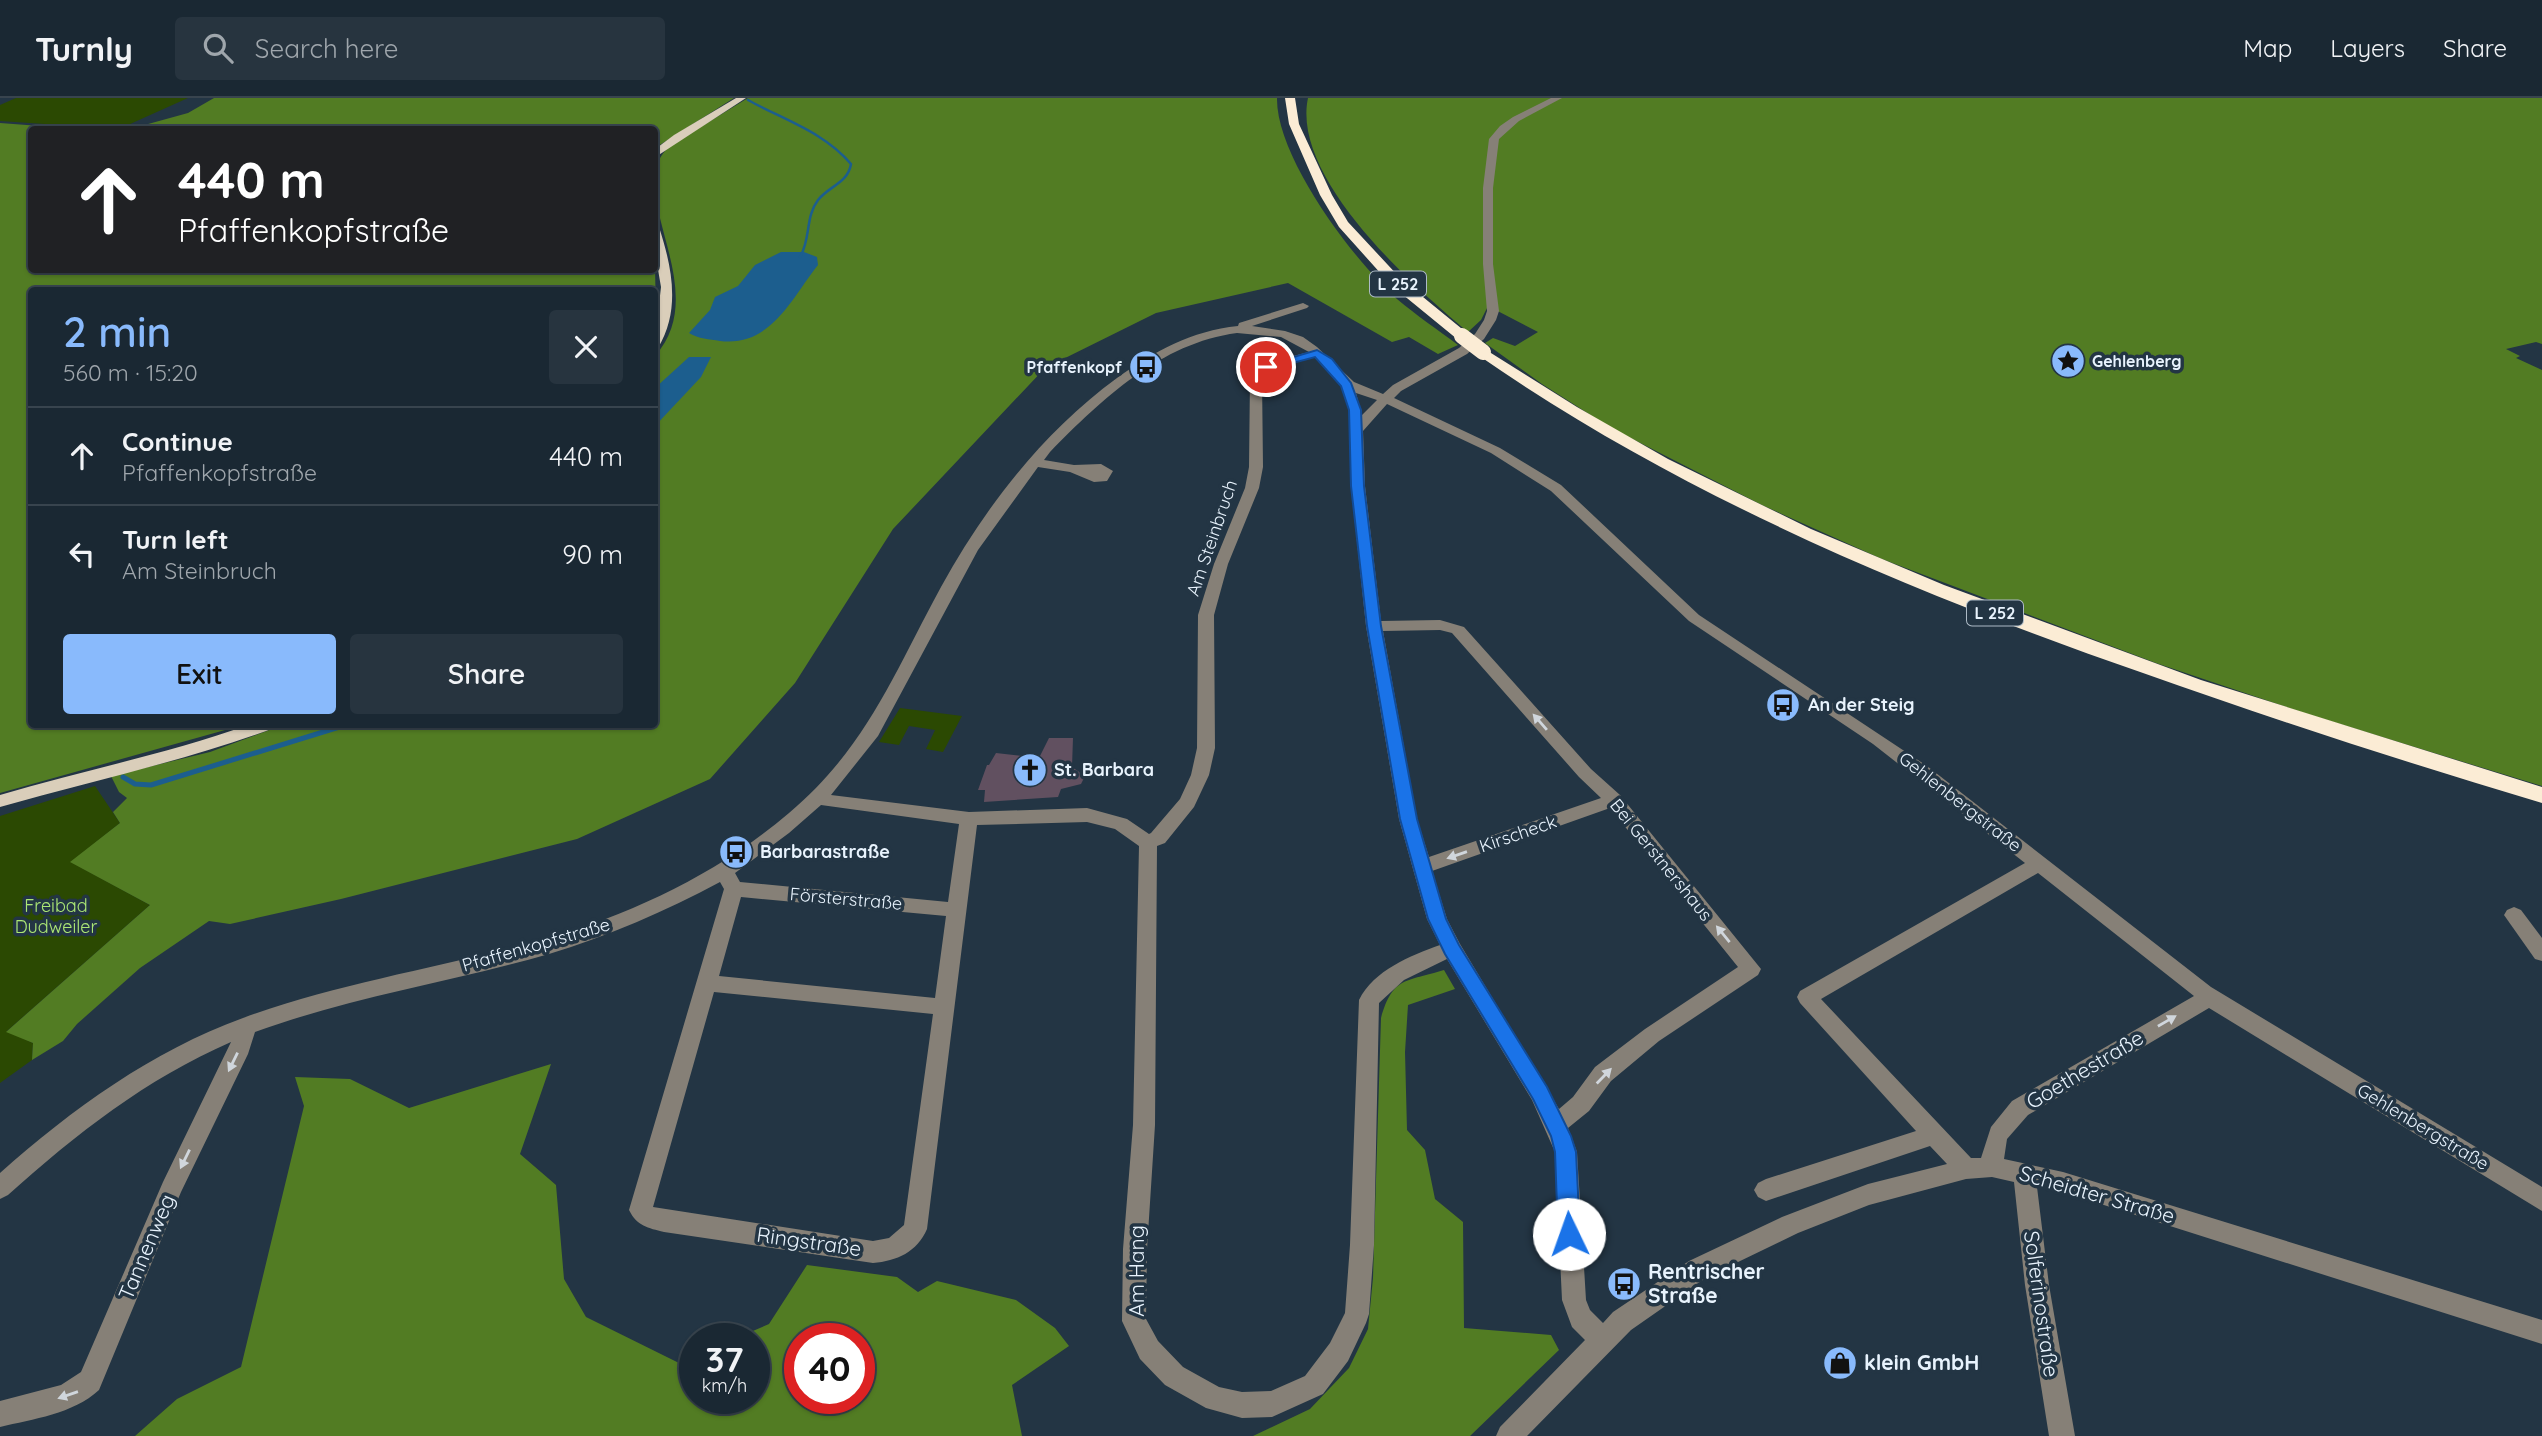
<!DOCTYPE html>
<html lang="en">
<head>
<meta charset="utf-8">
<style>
	:root { --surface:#1a2833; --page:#27343f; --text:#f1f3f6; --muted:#9fa6ac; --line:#38444e; --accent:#89bafc }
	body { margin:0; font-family:Quicksand,sans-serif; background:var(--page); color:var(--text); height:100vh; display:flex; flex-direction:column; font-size:26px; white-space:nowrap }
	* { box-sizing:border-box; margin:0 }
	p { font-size:23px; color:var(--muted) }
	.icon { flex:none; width:38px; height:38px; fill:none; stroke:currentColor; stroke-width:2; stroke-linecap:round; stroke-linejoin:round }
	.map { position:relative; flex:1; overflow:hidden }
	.sheet { position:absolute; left:28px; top:189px; width:630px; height:441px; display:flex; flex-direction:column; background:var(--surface); border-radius:7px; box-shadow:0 2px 5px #0004,0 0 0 2px var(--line) }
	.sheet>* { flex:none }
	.top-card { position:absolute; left:28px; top:28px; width:630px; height:147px; border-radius:7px; box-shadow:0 2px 5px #0004,0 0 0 2px var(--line); background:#202124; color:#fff; overflow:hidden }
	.speed { position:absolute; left:679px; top:1225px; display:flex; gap:14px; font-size:35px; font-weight:700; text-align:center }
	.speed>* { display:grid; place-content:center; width:91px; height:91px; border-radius:50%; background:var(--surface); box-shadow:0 2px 5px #0004,0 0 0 2px var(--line); line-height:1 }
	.speed small { font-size:18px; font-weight:400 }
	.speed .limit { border:10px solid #d22; background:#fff; color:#111 }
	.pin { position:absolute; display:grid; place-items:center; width:60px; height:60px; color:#fff; margin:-30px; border:4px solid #fff; border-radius:50%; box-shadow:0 2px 7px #0007 }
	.me { position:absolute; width:77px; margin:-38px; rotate:357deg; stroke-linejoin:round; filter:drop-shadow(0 0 5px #0008) }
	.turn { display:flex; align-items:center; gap:24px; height:147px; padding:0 35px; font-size:32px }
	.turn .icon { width:91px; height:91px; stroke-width:2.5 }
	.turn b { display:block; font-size:49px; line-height:60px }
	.round { display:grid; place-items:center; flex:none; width:74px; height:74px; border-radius:7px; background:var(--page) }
	.summary { display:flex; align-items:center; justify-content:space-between; height:119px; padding:0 35px }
	h1 { font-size:42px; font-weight:600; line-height:52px; color:var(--accent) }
	.action { display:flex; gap:14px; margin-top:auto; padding:14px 35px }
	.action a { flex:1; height:80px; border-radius:7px; background:var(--accent); color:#111; font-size:28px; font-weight:600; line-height:80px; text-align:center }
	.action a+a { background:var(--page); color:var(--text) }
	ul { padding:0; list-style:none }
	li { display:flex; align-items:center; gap:21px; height:98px; padding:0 35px; border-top:2px solid var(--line) }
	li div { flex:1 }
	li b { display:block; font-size:26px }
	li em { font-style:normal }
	header { display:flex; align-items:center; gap:42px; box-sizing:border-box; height:98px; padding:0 35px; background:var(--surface); border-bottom:2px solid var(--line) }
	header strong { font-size:33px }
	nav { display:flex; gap:38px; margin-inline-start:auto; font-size:24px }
	.search { width:490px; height:63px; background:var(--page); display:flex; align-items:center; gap:18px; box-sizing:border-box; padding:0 24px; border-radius:7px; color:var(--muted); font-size:26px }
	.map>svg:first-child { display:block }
	.green { fill:#2b4902 }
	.forest { fill:#527c23; fill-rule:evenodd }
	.water { fill:#1c5e8e }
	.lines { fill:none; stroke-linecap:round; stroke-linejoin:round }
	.stream-far1 { stroke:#1c5e8e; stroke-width:2.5 }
	.stream { stroke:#1c5e8e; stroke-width:5 }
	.building { fill:#615060 }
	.minor { fill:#868077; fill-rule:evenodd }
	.major { fill:#daceba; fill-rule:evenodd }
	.highway { fill:#fbecd5; fill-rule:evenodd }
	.highway-bridge { stroke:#fbecd5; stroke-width:16 }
	.oneway { fill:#d0d6dc }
	.route { fill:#1a73e8; stroke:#114b97; stroke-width:2 }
	.labels { text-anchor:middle; stroke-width:7; stroke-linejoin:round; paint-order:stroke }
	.shield { fill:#233544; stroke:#adbac6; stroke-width:2 }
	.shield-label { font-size:16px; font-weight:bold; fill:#e8f3fd }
	.far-poi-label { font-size:16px; font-weight:bold; fill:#e8f3fd; stroke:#233544; text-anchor:start }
	.street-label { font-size:18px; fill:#e8f3fd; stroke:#233544 }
	.poi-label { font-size:18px; font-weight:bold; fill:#e8f3fd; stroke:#233544; text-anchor:start }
	.park-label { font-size:18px; fill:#ace775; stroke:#233544 }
	.near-street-label { font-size:21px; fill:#e8f3fd; stroke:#233544 }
	.near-poi-label { font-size:21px; font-weight:bold; fill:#e8f3fd; stroke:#233544; text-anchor:start }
</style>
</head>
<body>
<header>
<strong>Turnly</strong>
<div class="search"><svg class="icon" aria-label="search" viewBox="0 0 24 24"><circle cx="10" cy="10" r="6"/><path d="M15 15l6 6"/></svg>Search here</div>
<nav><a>Map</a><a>Layers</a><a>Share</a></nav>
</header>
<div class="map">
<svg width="2542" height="1338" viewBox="0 0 2542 1338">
	<rect width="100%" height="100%" fill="#233544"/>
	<g class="green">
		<path d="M16,0H188L119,31L0,23V7Z"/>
		<path d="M900,610L962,618L943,654L926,651L935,632L909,628L899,647L879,644Z"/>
		<path d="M95,688L120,725L71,764L150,807L7,933L33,945L32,962L0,985V718Z"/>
	</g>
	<g class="forest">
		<path d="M214,0H734L655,50L654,32L130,31L188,15Z"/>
		<path d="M748,0H1277C1276,59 1354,163 1397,201C1416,217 1438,232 1458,247L1438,256L1409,239L1392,244L1288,185L1156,215L1045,270L893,431L795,585L710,681L577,741L341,801L230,826L209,823L140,870L77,926L63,943L32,962L33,945L6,934L150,807L70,764L120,725L113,714L127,700L119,694L111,678L210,654L283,627L654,626L655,258C716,190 618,90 671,47Z"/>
		<path d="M1308,0H2542V246L2536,244L2506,251L2520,258L2516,260L2542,272V688L2304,615L2156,565L1882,461L1762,407L1611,330L1542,286L1485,245L1493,240L1515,248L1538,234L1488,208L1481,222L1468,234C1413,188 1291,80 1308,0Z"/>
		<path d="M0,25L80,31L32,32V172H654L655,168L656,221L655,227L654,192H32V626L243,627L0,695Z"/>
		<path d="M1444,872L1455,891L1408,907L1405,954L1407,1032L1425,1052L1435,1101L1463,1124L1464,1230L1551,1237L1559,1252L1470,1338H1253L1310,1311L1349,1270L1368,1231L1373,1180L1381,920C1393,878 1406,884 1444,872Z"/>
		<path d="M551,966L520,1056L556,1087L564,1181L586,1219L679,1265L695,1258V1300H754V1241H734L769,1226L807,1167L897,1179L918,1194L937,1183L1016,1202L1055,1230L1069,1248L1012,1287L1022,1338H135L177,1301L241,1269L304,1008L295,979L350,981L409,1010ZM800,1241H859V1300H800Z"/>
	</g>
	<g class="water">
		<path d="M781,154H804L817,159L818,167C791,201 771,249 720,243C709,241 699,241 689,235L710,212L715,199L738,188L755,167Z"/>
		<path d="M689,259H711L701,279L655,328V290Z"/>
	</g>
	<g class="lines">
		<path class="stream-far1" d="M748,2C784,22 824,34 851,66C848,85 829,88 818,102C805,119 811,141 800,159"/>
		<path class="stream" d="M123,679L135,686L151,687L349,626"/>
	</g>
	<path class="building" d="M1049,640H1073L1072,669L1085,678L1081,686L1061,691L1058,699L984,704L985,692H978L987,667H989L996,655L1039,660Z"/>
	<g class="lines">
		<g class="minor">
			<path d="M1551,0H1562L1519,23L1499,41L1493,90V166L1499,213L1496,222L1484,241L1467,256L1401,293L1394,300L1500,350L1561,387L1699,517L1927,668L2211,889L2542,1089V1113L2209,910L2028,1017L2007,1041L2004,1061L2063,1074L2542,1222V1246L2063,1094L2037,1089L2049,1187L2075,1338H2049L2025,1187L2014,1084L1992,1079L1966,1081L1869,1107L1798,1135L1707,1179L1631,1232L1527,1338H1496L1500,1329L1585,1242L1572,1229L1562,1202L1555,1054L1532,1002L1447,861L1404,882L1379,905L1374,1147L1369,1216L1366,1225L1348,1263L1323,1296L1272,1319L1242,1320L1206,1310L1165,1287L1140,1261L1122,1223L1123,1151L1133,1027L1139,748L1115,731L1087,724L977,727L927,1131C917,1154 897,1163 873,1165L664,1134C648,1130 637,1128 629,1112L724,791L720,784C666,813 608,838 549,856C451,884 351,899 255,934L248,956L181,1094L99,1292C73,1316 33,1321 0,1329V1303L61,1287L81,1274L163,1084L231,944C146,981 76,1036 8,1097L0,1101V1075C72,1011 152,953 243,920C341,884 446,869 547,840C634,816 720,774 789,715C867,649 894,575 941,489C985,409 1043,334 1117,280C1155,253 1191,233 1238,228L1239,225L1303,205L1309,208L1307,210L1252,228L1285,233L1303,239L1317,249L1354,284L1383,296L1393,287L1459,250L1475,236L1484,222L1487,213L1483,166V90L1489,41L1500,28L1513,19ZM1237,235L1281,239L1309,254L1262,266L1250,279L1249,369L1245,390L1214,466L1198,517L1197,650L1191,677L1180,701L1151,735L1149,736L1127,721L1087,710L969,714L831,697L878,638L978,452L1038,369L1070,374L1094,384L1107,383L1113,373L1101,366L1074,367L1044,362L1050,354C1102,301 1161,245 1237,235ZM1315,259L1341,287L1349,312L1351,388L1366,528L1399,721L1427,821L1440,847C1410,858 1374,872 1359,902L1350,1147L1345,1215L1330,1245L1305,1278L1271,1293L1242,1294L1219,1289L1183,1269L1158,1243L1146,1221L1147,1151L1155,1027L1157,748L1165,745L1194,709L1209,677L1215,650L1214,517L1228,466L1259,390L1263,369L1262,280L1270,272ZM1356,295L1377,302L1362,317ZM1387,306L1491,355L1551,393L1689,523L1873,646L2025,765L1800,893L1797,899L1800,905L1916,1033L1766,1081L1758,1085L1754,1092L1758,1099L1766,1103L1930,1048L1947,1066L1868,1086L1782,1119L1689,1163L1613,1214L1603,1225L1590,1212L1586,1202L1577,1054L1568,1030L1589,1013L1611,983L1659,943L1758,877L1761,871L1620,697L1591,671L1464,529L1440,522L1381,523L1365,388L1363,333ZM1440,532L1452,535L1579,679L1601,700L1429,759L1417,721L1383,533ZM821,707L959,726L948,804L740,784L735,775L789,735ZM1610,710L1738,869L1645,931L1595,969L1573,999L1559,1011L1460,846L1447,821L1432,773ZM2038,775L2194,898L2012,1003L1991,1029L1981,1060H1971L1821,901ZM741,799L946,818L935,900L719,878ZM714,894L933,916L904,1127L889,1140L873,1143L653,1109Z"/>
			<path d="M2514,809L2521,812L2542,840V863L2535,861L2504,817L2507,812Z"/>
		</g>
		<g class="major">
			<path d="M736,0H746L654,60V52L674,37Z"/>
			<path d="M654,126L659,129C672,169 681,212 658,250H654L661,189L654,148Z"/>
			<path d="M250,626H276L274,630C185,663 91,683 0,709V697C83,672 169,656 250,626Z"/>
		</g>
		<g class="highway">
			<path d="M1285,0H1295L1299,26L1332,97L1348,124L1401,181L1467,235V241H1457L1391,187L1339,129L1320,97L1289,26Z"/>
			<path d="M1483,250L1577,309L1668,361L1811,431L1944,487L2201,582L2542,689V705C2408,665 2275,622 2143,575C1911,494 1681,398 1478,257L1476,254Z"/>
		</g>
		<path class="highway-bridge" d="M1462,238L1483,254"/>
	</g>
	<defs><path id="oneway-solid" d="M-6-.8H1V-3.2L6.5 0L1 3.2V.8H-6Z" transform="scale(1.75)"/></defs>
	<g class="oneway">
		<use href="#oneway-solid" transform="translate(1540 624) rotate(-131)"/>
		<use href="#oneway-solid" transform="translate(1457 757) rotate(161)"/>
		<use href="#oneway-solid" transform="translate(1723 836) rotate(-129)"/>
		<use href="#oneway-solid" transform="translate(2167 923) rotate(-30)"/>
		<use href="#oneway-solid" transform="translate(233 964) rotate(116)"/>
		<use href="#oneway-solid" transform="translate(1604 978) rotate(-46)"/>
		<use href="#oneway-solid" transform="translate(185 1061) rotate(116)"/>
		<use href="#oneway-solid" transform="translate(68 1297) rotate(161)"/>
	</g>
	<path class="route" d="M1317,252L1332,261L1351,285L1361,312L1364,388L1381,528L1417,721L1446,821L1459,847L1547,989L1571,1038L1576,1054L1580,1136L1577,1143L1569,1146L1561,1143L1558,1136L1555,1054L1551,1038L1533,1001L1445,856L1428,821L1400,721L1367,528L1351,388L1349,312L1341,288L1315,259L1266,272L1260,269Z"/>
	<defs>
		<g id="sight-disc" transform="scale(1.75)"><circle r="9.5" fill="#89bafc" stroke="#233544"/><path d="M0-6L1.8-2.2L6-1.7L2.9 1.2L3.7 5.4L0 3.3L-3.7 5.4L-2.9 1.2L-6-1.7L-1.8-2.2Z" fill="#111"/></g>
		<g id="bus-disc" transform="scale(1.75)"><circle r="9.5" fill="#89bafc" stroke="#233544"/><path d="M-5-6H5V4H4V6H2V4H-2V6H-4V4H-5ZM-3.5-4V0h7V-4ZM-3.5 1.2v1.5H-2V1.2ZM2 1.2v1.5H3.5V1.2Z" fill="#111"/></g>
		<g id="church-disc" transform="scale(1.75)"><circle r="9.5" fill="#89bafc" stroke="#233544"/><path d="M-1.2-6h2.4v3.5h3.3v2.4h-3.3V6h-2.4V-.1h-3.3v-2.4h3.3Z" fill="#111"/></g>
		<g id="shop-disc" transform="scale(1.75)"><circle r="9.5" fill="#89bafc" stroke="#233544"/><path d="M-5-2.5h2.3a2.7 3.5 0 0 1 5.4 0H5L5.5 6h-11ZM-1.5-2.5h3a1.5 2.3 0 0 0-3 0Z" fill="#111"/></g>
	</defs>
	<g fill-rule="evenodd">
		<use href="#sight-disc" x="2068" y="263"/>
		<use href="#bus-disc" x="1146" y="269"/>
		<use href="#bus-disc" x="1783" y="607"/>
		<use href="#church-disc" x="1030" y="672"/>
		<use href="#bus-disc" x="736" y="754"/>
		<use href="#bus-disc" x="1624" y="1186"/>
		<use href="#shop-disc" x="1840" y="1265"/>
	</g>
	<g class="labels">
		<g class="shield">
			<rect x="1370" y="173.5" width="56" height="25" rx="5"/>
			<rect x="1967" y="502.5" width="56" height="25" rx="5"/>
		</g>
		<g class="shield-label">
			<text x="1398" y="192">L 252</text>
			<text x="1995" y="521">L 252</text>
		</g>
		<g class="far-poi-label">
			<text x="2092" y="269">Gehlenberg</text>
			<text x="1122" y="275" text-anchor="end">Pfaffenkopf</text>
		</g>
		<g class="street-label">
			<text transform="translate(1212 440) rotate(-71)" y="6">Am Steinbruch</text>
			<text transform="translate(1960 704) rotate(38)" y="6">Gehlenbergstraße</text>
			<text transform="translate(1518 736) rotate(-19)" y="6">Kirscheck</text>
			<text transform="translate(1661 762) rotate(51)" y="6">Bei Gerstnershaus</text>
			<text transform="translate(846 801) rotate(5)" y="6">Försterstraße</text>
			<text transform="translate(536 847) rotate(-16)" y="6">Pfaffenkopfstraße</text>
			<text transform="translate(2423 1029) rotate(31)" y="6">Gehlenbergstraße</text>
		</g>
		<g class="poi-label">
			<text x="1808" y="613">An der Steig</text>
			<text x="1054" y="678">St. Barbara</text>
			<text x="760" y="760">Barbarastraße</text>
		</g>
		<g class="park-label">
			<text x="56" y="814">Freibad<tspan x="56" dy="21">Dudweiler</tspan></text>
		</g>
		<g class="near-street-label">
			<text transform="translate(2085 972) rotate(-31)" y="7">Goethestraße</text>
			<text transform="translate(2097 1097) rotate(16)" y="7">Scheidter Straße</text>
			<text transform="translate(809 1144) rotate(8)" y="7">Ringstraße</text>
			<text transform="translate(147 1149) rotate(-67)" y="7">Tannenweg</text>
			<text transform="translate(1137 1173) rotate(-90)" y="7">Am Hang</text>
			<text transform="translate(2041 1206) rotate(82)" y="7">Solferinostraße</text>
		</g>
		<g class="near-poi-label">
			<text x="1648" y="1181">Rentrischer<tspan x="1648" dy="24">Straße</tspan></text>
			<text x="1864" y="1272">klein GmbH</text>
		</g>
	</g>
</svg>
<div class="speed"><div>37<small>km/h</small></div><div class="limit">40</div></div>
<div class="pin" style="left:1266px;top:269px;background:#d93025"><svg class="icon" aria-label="arrive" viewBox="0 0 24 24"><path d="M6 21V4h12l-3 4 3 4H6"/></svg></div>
<svg class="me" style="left:1569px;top:1136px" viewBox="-20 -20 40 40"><circle r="19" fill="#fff"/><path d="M0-13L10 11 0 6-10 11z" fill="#1a73e8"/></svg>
<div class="top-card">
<div class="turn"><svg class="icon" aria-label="ahead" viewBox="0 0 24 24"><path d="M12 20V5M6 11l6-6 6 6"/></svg><div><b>440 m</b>Pfaffenkopfstraße</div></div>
</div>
<section class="sheet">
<div class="summary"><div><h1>2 min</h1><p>560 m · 15:20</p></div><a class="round"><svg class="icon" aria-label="close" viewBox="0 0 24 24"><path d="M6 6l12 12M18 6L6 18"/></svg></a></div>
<ul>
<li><svg class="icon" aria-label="ahead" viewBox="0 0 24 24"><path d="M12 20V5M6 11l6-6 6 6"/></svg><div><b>Continue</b><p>Pfaffenkopfstraße</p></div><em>440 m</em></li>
<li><svg class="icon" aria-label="left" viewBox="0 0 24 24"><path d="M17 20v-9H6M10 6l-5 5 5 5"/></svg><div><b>Turn left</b><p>Am Steinbruch</p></div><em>90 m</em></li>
</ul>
<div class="action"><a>Exit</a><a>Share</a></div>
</section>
</div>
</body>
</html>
